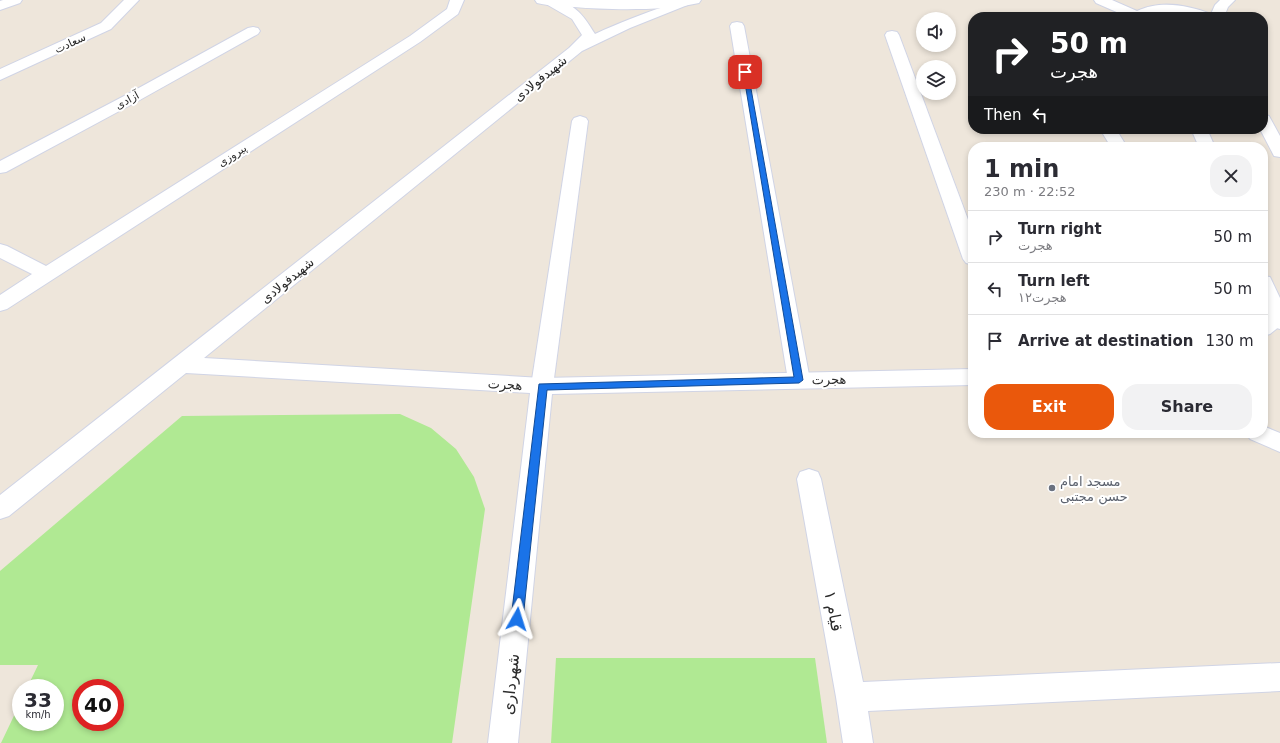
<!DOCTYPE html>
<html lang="en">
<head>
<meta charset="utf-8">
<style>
	:root { --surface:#fff; --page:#f2f2f3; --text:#2b2b33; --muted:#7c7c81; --line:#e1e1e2; --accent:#ea580c }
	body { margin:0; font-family:"DejaVu Sans","Noto Sans Arabic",sans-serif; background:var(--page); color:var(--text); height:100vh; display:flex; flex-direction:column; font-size:15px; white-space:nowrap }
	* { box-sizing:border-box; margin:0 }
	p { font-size:13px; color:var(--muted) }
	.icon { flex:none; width:22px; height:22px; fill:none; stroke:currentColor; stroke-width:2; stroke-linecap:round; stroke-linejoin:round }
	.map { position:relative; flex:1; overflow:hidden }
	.sheet { position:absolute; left:968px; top:142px; width:300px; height:296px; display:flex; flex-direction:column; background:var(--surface); border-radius:16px; box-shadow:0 2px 6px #0003 }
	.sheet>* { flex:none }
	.guide { position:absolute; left:968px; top:12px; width:300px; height:122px; border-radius:16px; box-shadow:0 2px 6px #0003; background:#202124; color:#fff; overflow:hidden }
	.buttons { position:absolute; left:916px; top:12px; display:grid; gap:8px }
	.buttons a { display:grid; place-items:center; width:40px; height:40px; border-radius:50%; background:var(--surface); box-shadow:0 2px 6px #0003; font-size:20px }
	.speed { position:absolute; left:12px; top:679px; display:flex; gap:8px; font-size:20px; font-weight:700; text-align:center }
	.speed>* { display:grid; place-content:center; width:52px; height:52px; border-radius:50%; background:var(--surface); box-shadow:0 2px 6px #0003; line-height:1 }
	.speed small { font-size:10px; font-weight:400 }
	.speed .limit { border:6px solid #d22; background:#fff; color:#111 }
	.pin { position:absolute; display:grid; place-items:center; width:34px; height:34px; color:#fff; margin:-17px; border-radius:8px; box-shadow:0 2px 6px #0006 }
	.me { position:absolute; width:44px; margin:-22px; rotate:6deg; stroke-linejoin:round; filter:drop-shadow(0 0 3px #0008) }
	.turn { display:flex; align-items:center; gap:14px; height:84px; padding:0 16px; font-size:18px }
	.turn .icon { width:52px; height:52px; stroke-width:2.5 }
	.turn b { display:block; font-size:28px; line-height:34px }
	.then { display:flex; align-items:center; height:38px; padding:0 16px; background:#0003; gap:8px; font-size:15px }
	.round { display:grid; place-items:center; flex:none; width:42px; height:42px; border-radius:16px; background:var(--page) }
	.headline { display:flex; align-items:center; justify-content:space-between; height:68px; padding:0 16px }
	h1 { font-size:24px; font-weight:700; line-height:30px }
	.cta { display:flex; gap:8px; margin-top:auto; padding:8px 16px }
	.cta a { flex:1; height:46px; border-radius:16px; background:var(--accent); color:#fff; font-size:16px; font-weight:700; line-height:46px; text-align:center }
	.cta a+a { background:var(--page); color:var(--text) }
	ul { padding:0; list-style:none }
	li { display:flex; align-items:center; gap:12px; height:52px; padding:0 16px; border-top:1px solid var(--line) }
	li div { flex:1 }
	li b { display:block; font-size:15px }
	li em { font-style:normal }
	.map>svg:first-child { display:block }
	.green { fill:#b0e993; fill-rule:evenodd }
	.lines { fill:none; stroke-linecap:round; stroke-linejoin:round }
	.minor-casing { stroke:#d0d4e5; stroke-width:2 }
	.tertiary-casing { stroke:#d0d4e5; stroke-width:2 }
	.secondary-casing { stroke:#d0d4e5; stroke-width:2 }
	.minor { fill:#fff; fill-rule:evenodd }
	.tertiary { fill:#fff; fill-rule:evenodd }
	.secondary { fill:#fff; fill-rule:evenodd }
	.route { fill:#1a73e8; stroke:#114b97 }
	.worship-dot { fill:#6b7280; stroke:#fff; stroke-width:1.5 }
	.labels { text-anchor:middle; stroke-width:4; stroke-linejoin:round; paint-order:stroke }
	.far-street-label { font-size:11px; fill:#2b2b2b; stroke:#fff }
	.street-label { font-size:13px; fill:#2b2b2b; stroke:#fff }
	.worship-label { font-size:13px; fill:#5b616d; stroke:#fff; text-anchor:start }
	.near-street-label { font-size:16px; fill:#2b2b2b; stroke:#fff }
</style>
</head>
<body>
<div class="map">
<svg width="1280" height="743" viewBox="0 0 1280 743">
	<rect width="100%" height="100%" fill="#eee6db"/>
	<g class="green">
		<path d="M400,414L431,428L456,449L474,477L485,509L452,743H1L21,701V722H55V688H27L38,665H0V571L182,416ZM81,688H115V722H81Z"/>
		<path d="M556,658H815L827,743H551Z"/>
	</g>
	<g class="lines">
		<g class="minor-casing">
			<g id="minor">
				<path d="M124,0H139L111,29L0,80V69L101,23Z"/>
				<path d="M450,0H464L458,14L420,42L7,309L0,311V295L32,274L0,258V244L7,246L46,266L410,36L447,9Z"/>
				<path d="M737,22L742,23L744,26L810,380L807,386L799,388L791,386L788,380L730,26L732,23Z"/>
				<path d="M892,31L897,32L899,35L973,233V265L966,263L963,259L885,35L887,32Z"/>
				<path d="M580,116L586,118L588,121L553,386L550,392L542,394L534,392L531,386L572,121L574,118Z"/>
				<path d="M1100,129H1116L1127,147H1111Z"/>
				<path d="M809,469L818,472L821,479L863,682L1280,663V691L868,711L873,743H843L836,697L797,479L800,472Z"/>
			</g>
		</g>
		<g class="tertiary-casing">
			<g id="tertiary">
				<path d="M3,0H22L20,3L0,10V1Z"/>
				<path d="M545,0C573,0 582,13 595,34C614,25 674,0 692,1L690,4L630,28L582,51L204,358L542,378L973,369V385L552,394L518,743H488L530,393L186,373L9,516L0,519V495L569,48L582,35L572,19L546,4Z"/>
				<path d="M253,27L258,28L260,31L258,34L138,101L6,172L0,173V161L126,95L248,28Z"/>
				<path d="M1278,310L1280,311V326L1270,334L1263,336V318L1271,312Z"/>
				<path d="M1263,426L1280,433V452L1250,439L1246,433H1263Z"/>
			</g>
		</g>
		<g class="secondary-casing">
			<g id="secondary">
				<path d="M535,0H701L699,3C664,11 609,10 574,7C562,6 549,6 537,3Z"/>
				<path d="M1094,0H1112L1137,11C1160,0 1188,5 1211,14L1215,5L1220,0H1235L1228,7L1224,17H1195L1181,13L1163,12L1146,17H1128L1096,3Z"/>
				<path d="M1263,114L1269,116L1280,136V157L1274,156L1260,129H1263Z"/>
				<path d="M1191,129H1207L1215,147H1199Z"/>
				<path d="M1263,276L1270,277L1280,298V329L1273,327L1263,306Z"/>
			</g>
		</g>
		<use href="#minor" class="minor"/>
		<use href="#tertiary" class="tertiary"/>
		<use href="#secondary" class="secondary"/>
	</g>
	<path class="route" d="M743,71L748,72L803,380L799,383L547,390L523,619L521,623L517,624L513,623L511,619L539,384L794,377Z"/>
	<circle class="worship-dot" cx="1052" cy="488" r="4"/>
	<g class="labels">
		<g class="far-street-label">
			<text transform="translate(70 43) rotate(-25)" y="4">سعادت</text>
			<text transform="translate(127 100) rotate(-28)" y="4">آزادی</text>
			<text transform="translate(232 155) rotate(-33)" y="4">پیروزی</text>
		</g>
		<g class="street-label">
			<text transform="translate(540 78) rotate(-39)" y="5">شهیدفولادی</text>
			<text transform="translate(287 280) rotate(-39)" y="5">شهیدفولادی</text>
			<text transform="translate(829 379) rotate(-1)" y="5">هجرت</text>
			<text transform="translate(505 384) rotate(3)" y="5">هجرت</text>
		</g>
		<g class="worship-label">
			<text x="1060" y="486">مسجد امام<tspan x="1060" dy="15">حسن مجتبی</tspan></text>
		</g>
		<g class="near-street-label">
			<text transform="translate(834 611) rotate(79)" y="6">قیام ۱</text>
			<text transform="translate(510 684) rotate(-84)" y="6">شهرداری</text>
		</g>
	</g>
</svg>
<div class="buttons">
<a><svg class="icon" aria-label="sound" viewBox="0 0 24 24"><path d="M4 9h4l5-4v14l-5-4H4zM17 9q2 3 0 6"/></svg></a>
<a><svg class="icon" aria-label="layers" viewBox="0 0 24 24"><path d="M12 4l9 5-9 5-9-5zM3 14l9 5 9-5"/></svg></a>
</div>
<div class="speed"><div>33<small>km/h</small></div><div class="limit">40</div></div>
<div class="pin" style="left:745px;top:72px;background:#d93025"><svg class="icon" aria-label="arrive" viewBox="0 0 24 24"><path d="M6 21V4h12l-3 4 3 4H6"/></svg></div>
<svg class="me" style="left:517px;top:619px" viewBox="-20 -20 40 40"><path d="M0-17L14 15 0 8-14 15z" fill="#1a73e8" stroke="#fff" stroke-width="4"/></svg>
<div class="guide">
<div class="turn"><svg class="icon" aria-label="right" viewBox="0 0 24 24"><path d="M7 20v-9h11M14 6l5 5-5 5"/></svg><div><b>50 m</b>هجرت</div></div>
<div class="then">Then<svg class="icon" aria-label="left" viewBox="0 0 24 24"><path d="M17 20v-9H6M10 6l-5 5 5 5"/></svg></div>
</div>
<section class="sheet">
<div class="headline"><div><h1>1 min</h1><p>230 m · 22:52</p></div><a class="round"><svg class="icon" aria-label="close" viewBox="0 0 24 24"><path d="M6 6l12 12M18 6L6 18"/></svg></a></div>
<ul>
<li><svg class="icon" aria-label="right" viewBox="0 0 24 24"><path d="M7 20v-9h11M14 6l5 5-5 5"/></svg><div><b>Turn right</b><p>هجرت</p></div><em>50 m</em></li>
<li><svg class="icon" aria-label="left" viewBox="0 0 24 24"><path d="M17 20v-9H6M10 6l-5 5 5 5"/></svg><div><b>Turn left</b><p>هجرت۱۲</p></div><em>50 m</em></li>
<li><svg class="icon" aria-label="arrive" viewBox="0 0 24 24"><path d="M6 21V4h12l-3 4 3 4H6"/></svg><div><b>Arrive at destination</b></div><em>130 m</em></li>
</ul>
<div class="cta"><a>Exit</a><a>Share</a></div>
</section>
</div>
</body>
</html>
